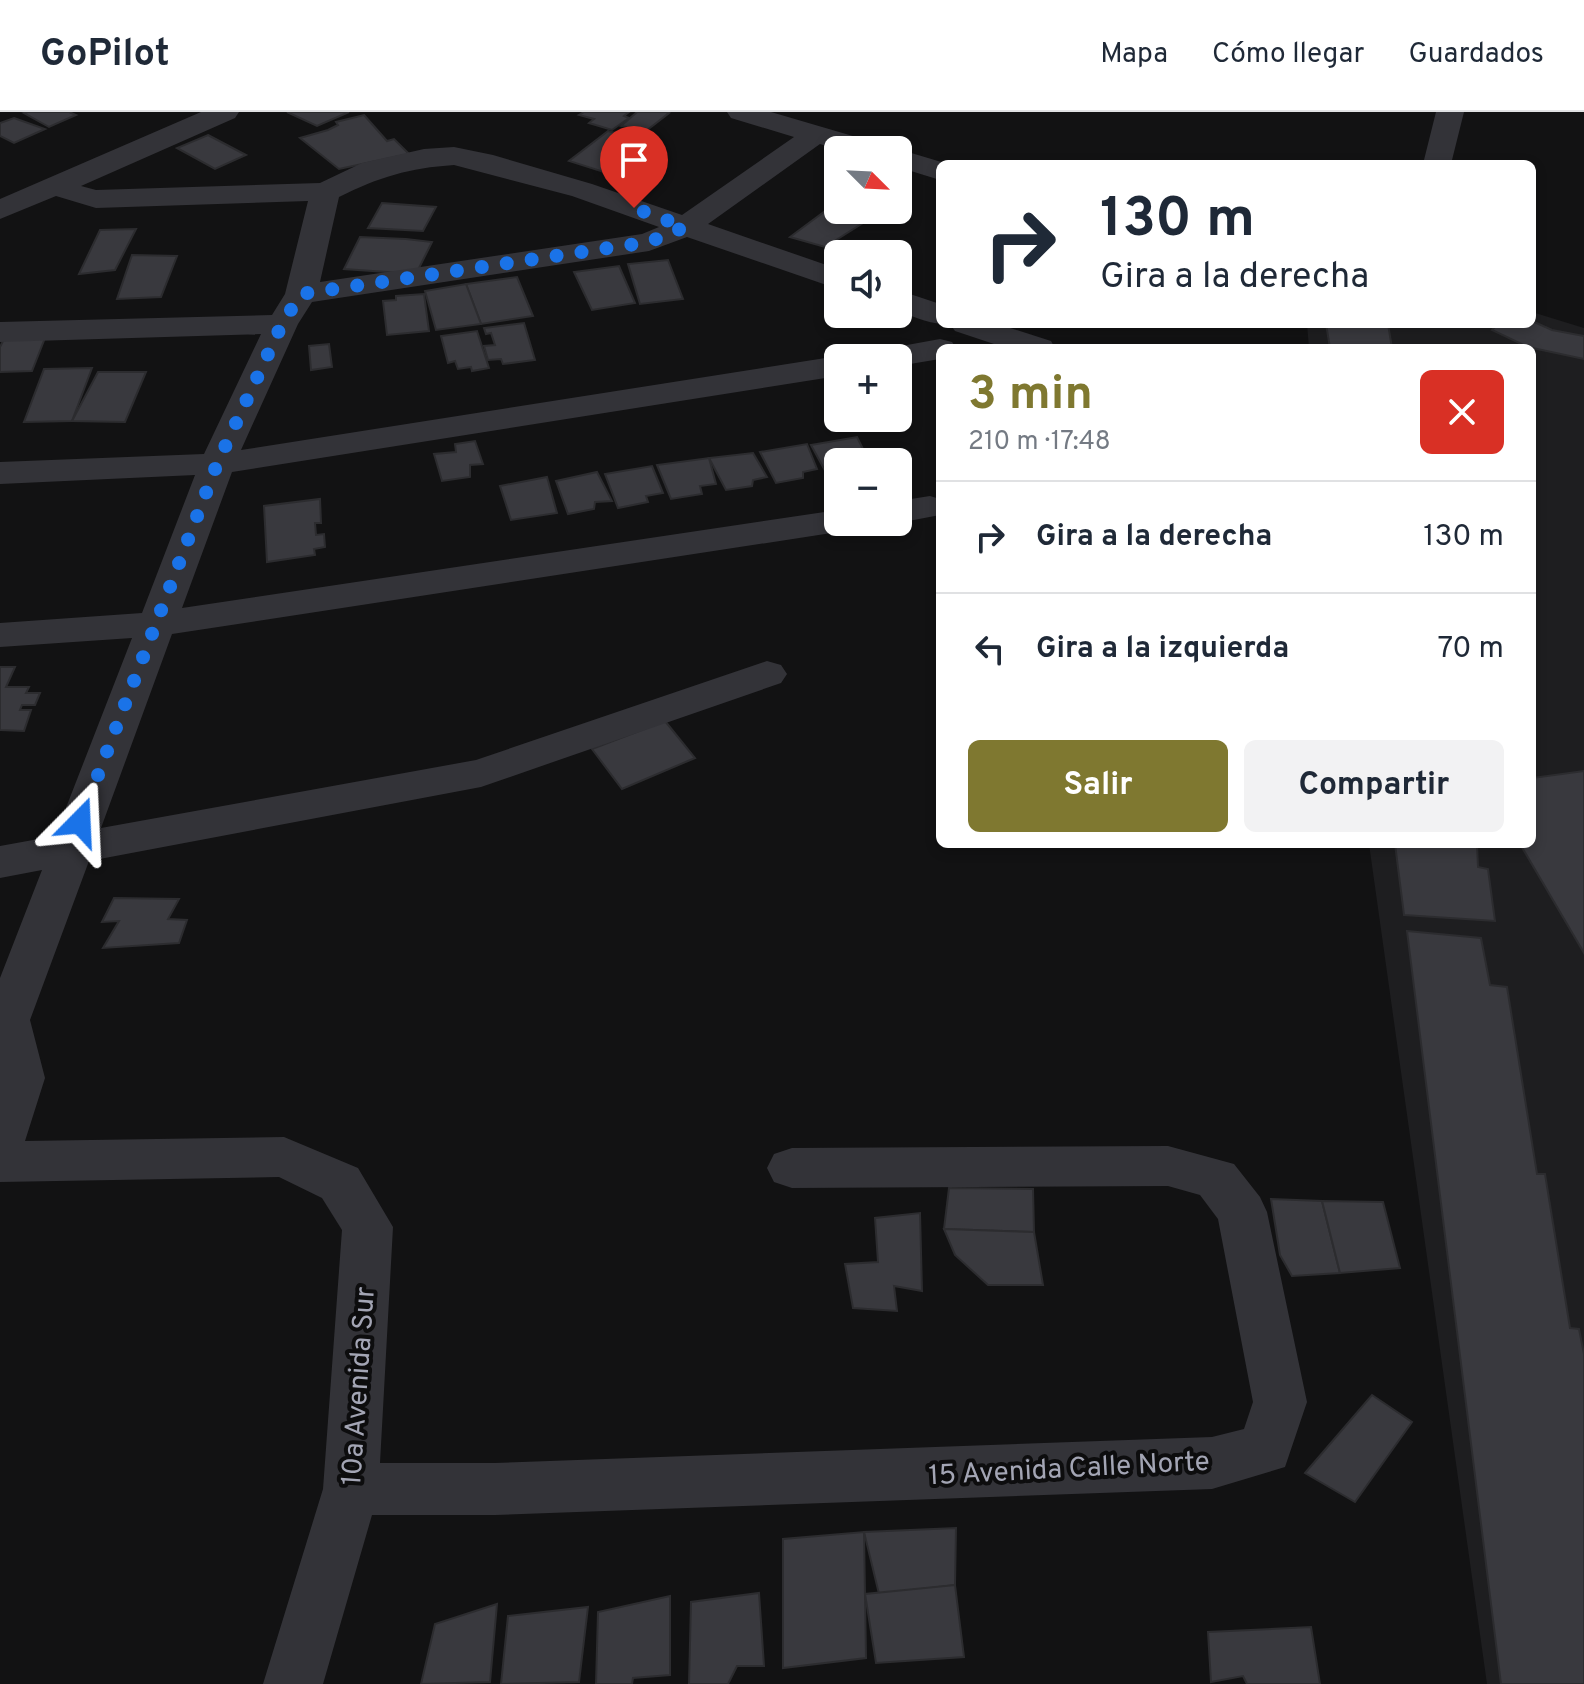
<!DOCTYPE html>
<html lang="es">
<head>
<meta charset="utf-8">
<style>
	:root { --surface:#fff; --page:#f2f2f3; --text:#1f2937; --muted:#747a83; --line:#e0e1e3; --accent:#7f7830 }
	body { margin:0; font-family:Overpass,sans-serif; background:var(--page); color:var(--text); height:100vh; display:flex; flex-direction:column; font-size:30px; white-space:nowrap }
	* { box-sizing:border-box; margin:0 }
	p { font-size:26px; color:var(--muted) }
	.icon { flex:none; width:44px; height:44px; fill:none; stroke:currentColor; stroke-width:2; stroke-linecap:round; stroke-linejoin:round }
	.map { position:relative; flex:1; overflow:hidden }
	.drawer { position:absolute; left:936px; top:232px; width:600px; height:504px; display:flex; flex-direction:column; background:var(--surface); border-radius:12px; box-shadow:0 4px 12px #0003 }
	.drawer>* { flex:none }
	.top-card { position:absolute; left:936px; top:48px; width:600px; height:168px; border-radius:12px; box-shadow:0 4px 12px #0003; background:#fff; color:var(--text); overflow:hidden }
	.needle { width:52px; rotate:114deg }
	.controls { position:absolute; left:824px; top:24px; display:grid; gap:16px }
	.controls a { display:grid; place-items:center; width:88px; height:88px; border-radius:12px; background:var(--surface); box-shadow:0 4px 12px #0003; font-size:40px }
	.pin { position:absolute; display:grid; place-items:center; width:68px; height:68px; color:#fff; margin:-82px -34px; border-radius:50% 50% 50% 0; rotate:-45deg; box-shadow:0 0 8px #0007 }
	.pin .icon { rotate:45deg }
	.me { position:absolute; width:88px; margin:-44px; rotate:21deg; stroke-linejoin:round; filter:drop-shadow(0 0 6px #0008) }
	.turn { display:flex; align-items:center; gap:28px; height:168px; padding:0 32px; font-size:36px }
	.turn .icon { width:104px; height:104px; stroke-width:2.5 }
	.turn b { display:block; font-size:56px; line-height:68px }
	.round { display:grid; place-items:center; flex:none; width:84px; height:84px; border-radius:12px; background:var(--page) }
	.headline { display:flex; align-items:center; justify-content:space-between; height:136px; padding:0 32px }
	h1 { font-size:48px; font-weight:700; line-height:60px; color:var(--accent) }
	.button { display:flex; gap:16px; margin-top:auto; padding:16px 32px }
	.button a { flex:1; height:92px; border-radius:12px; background:var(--accent); color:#fff; font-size:32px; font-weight:700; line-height:92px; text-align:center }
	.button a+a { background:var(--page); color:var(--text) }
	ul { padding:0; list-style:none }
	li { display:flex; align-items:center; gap:24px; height:112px; padding:0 32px; border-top:2px solid var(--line) }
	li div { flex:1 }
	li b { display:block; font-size:30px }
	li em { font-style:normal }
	header { display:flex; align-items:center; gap:48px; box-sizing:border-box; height:112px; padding:0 40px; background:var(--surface); border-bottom:2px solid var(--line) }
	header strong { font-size:38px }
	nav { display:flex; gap:44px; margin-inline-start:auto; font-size:28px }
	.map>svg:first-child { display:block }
	.built { fill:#1e1e20 }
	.building { fill:#39393e; stroke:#2c2c2f; stroke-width:2 }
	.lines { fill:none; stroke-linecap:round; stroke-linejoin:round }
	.street { fill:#333338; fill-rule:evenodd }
	.route { stroke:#1a73e8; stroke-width:14; stroke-dasharray:0 25.2 }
	.labels { text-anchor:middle; stroke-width:8; stroke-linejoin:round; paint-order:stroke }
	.near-street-label { font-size:28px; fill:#a3a5b4; stroke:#0d0d0e }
</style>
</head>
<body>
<header>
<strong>GoPilot</strong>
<nav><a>Mapa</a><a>Cómo llegar</a><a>Guardados</a></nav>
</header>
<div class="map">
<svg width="1584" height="1572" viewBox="0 0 1584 1572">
	<rect width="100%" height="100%" fill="#121213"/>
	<path class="built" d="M1532,200L1584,216V1572H1487L1369,732H1532V236H1309L1307,212H1532Z"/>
	<g class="building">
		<path d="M28,0H69L76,3L49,15L24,1Z"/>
		<path d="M287,0H349L317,14Z"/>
		<path d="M584,0H629L624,4L629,6L612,18L589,11L594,7L579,3Z"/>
		<path d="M637,0H666L669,1L646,19L621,14Z"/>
		<path d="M364,3L387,29L394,27L409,42L339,57L300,26L328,18L338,13L336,10Z"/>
		<path d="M14,6L45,17L14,31L0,24V11Z"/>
		<path d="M608,19L654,32L610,62L569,49Z"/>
		<path d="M208,23L246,43L215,57L177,36Z"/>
		<path d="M382,91L436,95L423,119L368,116Z"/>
		<path d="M836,91L838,98H856L874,104L825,135L790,125Z"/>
		<path d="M136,117L115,158L79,162L100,118Z"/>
		<path d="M360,125L406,127L432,130L416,162L344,157Z"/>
		<path d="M132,143L177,144L161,185L117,187Z"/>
		<path d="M668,148L683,187L640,192L628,152Z"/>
		<path d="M619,154L635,191L592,198L574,160Z"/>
		<path d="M517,165L533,204L481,212L466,172Z"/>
		<path d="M466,172L481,212L436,218L425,179Z"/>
		<path d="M424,182L429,219L387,223L383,189L396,188V184Z"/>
		<path d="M1532,209L1552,218L1584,224V247L1528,235L1492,218L1498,212H1532Z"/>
		<path d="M524,211L535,248L503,252L501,247L488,248L484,234L495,233L491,221L486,222L484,216Z"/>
		<path d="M1326,212H1388L1392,236H1330Z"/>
		<path d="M477,219L489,256L472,259L471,255L458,257L455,249L448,251L441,224Z"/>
		<path d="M45,226L32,259L0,260V235L4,227Z"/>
		<path d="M329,232L332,255L311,258L309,234Z"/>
		<path d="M92,256L72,309L24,310L44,257Z"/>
		<path d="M98,260H146L125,310L72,309Z"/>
		<path d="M857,325L869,349L838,350V363L829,366L811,333Z"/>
		<path d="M475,329L483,352L470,353V365L442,369L434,342L456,340L455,332Z"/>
		<path d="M807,332L817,357L803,360V366L776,371L760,340Z"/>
		<path d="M753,341L767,365L753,368L752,374L726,378L709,346Z"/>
		<path d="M709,346L716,372L700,374L702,382L671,387L657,353Z"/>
		<path d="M652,354L663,381L646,384L648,390L618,396L605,362Z"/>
		<path d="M597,360L612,389L595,390L594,397L568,402L556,369Z"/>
		<path d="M547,365L557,401L511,408L500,374Z"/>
		<path d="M320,387L321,411H315L316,423L324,422L325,435L314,437L315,443L267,450L264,394Z"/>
		<path d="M0,555H15L6,575H29L26,581H40L35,593H22L20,598H31L24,619L0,618Z"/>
		<path d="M665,609L695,646L622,677L592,637Z"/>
		<path d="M1584,659V841L1520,732H1532V666Z"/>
		<path d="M1395,732H1477L1478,755L1488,757L1495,809L1404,803Z"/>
		<path d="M114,786L179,787L168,807L187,808L179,831L103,836L119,809L102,810Z"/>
		<path d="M1407,819L1481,826L1490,873L1507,875L1537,1062H1545L1570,1216L1579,1217L1584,1242V1572H1501Z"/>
		<path d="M949,1076L1033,1077L1034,1120L944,1117Z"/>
		<path d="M1271,1087L1322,1089L1340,1161L1292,1164L1280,1143Z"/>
		<path d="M1322,1089L1383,1090L1400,1156L1340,1161Z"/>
		<path d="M920,1101L922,1179L894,1174L897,1199L853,1196L845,1152L878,1150L875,1106Z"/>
		<path d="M944,1117L1034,1120L1043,1173H988L955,1143Z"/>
		<path d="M1372,1283L1412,1310L1355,1390L1305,1361Z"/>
		<path d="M956,1416L955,1473L879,1482L864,1420Z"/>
		<path d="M864,1420L866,1546L783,1556V1427Z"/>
		<path d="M955,1473L964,1545L876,1551L865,1482Z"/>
		<path d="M759,1481L764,1554H737L728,1572H689L691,1490Z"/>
		<path d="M670,1484V1563L633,1566L632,1572H596L598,1500Z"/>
		<path d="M497,1492L490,1570L421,1572L435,1512Z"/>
		<path d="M588,1495L579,1570L501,1572L508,1504Z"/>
		<path d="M1311,1515L1320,1572H1247L1243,1564L1211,1570L1208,1520Z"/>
	</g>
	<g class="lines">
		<g class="street">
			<path d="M201,0H239L235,6L81,74L96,78L320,71L362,51L424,37L454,35L493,43L592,72L682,103L794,25L731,6L727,0H771L880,32L884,38H839L820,32L708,112L838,157V177L687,125L649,139L312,190L298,212L241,338L838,244L846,246H838V264L232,360L182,496L838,398V410H855L851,417L838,420L172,522L101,716L476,648L767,549L781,553L787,562L781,571L481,675L89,749L30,908L45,966L25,1029L284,1025L358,1056L393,1115L380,1351H495L1212,1325L1244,1317L1253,1290L1218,1107L1200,1083L1168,1074L792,1076L774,1070L767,1056L774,1042L792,1036L1168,1034L1234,1052L1260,1085L1267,1100L1307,1290L1285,1355L1212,1377L495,1403H372L323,1572H263L323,1377L342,1118L322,1086L279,1065L0,1070V866L42,758L0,766V734L55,724L132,526L0,535V511L142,501L195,363L0,372V350L204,342L261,222L0,230V210L272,203L285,182L308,89L96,96L56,84L0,107V87ZM454,53L572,84L659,115L642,122L320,170L339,85C379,65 409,56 454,53Z"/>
			<path d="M1436,0H1464L1451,52H1423Z"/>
			<path d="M898,37L948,52H940V68L898,55V38H895Z"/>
			<path d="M898,178L940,192V212H942C927,211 912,204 898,199Z"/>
			<path d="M950,212H998L1051,229L1055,236H1006L955,219Z"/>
			<path d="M940,227L952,230L956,236H940V247L898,254V246H870L874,239Z"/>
			<path d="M930,384L940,387V403L898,411L895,410H898V389Z"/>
		</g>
	</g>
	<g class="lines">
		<path class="route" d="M80,710L217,352L282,212L301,182L649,130L685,115L634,96"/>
	</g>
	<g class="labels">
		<g class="near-street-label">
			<text transform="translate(357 1274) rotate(-86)" y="10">10a Avenida Sur</text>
			<text transform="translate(1069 1355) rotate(-3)" y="10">15 Avenida Calle Norte</text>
		</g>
	</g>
</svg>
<div class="controls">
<a><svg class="needle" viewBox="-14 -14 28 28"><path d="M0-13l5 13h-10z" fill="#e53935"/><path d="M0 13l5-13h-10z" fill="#747a83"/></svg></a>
<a><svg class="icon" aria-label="sound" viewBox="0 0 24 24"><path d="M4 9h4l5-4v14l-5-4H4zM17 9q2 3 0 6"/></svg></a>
<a>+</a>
<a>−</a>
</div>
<div class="pin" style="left:634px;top:96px;background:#d93025"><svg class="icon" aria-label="arrive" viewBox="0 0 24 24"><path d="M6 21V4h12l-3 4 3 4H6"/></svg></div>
<svg class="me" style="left:80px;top:710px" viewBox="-20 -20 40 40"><path d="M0-17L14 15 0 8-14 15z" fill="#1a73e8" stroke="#fff" stroke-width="4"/></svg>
<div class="top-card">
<div class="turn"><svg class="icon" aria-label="right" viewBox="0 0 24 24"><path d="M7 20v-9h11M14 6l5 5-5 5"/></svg><div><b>130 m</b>Gira a la derecha</div></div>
</div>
<section class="drawer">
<div class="headline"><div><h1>3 min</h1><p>210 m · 17:48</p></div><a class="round" style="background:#d93025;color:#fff"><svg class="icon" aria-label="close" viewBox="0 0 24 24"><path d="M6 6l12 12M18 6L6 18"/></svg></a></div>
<ul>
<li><svg class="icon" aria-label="right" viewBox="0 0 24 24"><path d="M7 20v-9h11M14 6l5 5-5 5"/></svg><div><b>Gira a la derecha</b></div><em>130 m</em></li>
<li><svg class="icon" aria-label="left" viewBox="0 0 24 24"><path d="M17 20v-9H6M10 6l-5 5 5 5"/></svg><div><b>Gira a la izquierda</b></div><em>70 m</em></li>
</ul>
<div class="button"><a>Salir</a><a>Compartir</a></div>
</section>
</div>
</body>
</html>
